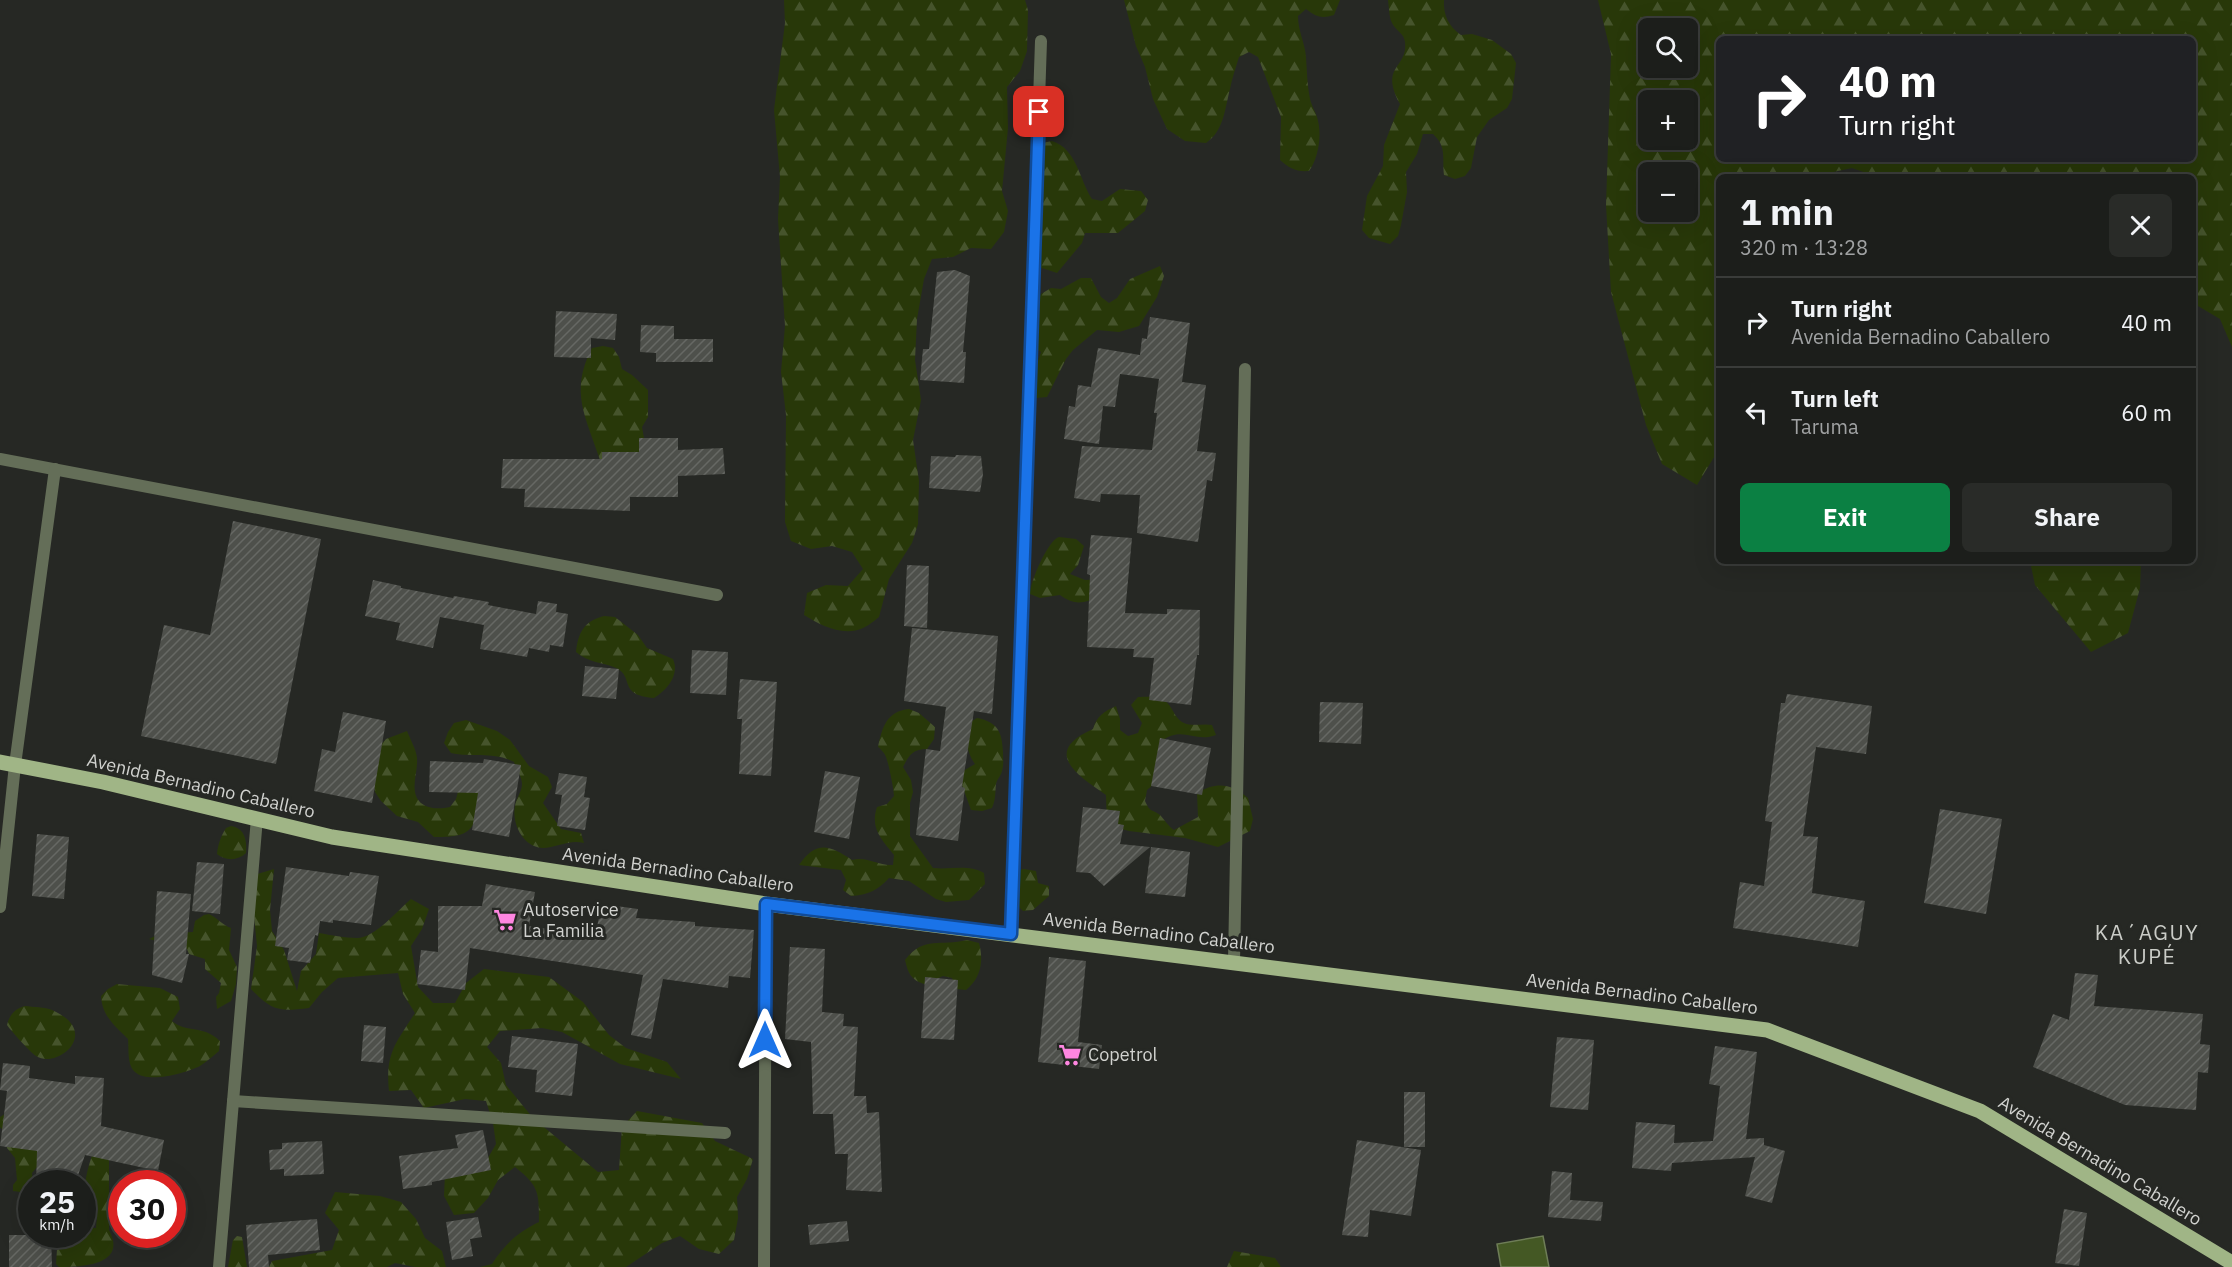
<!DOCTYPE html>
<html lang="en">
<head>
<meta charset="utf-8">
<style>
	:root { --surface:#1c1e1b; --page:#292b28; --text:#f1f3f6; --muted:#a0a2a3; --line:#3a3c3a; --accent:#0b8043 }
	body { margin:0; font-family:"IBM Plex Sans",sans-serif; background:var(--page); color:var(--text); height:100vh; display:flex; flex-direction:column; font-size:22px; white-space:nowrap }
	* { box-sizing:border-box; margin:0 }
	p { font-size:20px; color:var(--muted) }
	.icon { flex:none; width:33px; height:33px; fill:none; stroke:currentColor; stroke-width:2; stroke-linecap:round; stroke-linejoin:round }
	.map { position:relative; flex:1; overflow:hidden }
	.side { position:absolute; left:1716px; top:174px; width:480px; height:390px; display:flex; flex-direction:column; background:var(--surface); border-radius:9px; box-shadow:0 6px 24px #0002,0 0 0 2px var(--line) }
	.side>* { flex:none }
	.hud { position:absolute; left:1716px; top:36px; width:480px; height:126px; border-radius:9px; box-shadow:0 6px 24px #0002,0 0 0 2px var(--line); background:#202124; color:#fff; overflow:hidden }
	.tools { position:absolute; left:1638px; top:18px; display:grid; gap:12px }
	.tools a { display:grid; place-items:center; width:60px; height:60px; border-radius:9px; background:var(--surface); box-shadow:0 6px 24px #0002,0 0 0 2px var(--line); font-size:30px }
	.speed { position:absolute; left:18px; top:1170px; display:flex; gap:12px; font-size:30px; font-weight:700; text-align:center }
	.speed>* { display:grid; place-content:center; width:78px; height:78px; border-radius:50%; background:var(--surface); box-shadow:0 6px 24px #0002,0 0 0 2px var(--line); line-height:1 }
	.speed small { font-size:15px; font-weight:400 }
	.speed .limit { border:9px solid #d22; background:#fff; color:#111 }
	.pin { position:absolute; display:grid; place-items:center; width:51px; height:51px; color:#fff; margin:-26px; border-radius:12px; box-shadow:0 3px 9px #0006 }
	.me { position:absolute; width:66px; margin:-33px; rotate:0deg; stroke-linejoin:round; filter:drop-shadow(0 0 4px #0008) }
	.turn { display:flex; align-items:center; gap:21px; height:126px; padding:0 24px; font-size:27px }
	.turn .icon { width:78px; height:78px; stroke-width:2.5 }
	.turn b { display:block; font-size:42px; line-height:51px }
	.round { display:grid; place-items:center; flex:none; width:63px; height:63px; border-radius:9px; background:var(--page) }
	.head { display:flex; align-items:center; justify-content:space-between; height:102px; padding:0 24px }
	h1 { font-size:36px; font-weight:800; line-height:45px }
	.button { display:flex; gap:12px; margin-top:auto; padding:12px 24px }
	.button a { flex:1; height:69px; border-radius:9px; background:var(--accent); color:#fff; font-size:24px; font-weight:800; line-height:69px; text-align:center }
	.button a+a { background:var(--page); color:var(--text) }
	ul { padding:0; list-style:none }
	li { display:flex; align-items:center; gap:18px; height:90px; padding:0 24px; border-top:2px solid var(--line) }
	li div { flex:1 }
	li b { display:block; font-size:22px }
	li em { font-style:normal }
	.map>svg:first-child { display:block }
	.forest { fill:url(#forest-firs); fill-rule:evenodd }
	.water { fill:#445824; stroke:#6e7d57; stroke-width:1.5 }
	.building { fill:url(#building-hatch) }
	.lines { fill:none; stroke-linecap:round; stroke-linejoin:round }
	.street { stroke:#646e58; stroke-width:12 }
	.primary { stroke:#a0b586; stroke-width:15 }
	.route-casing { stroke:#114b97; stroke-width:15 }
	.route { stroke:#1a73e8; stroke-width:10 }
	.labels { text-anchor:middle; stroke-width:6; stroke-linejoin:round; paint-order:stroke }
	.street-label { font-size:18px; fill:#d1d2cf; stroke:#262824 }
	.poi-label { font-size:18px; fill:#d1d2cf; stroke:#262824; text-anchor:start }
	.quarter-label { font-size:21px; letter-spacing:1.5px; fill:#caccc7; stroke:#262824 }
</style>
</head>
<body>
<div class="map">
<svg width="2232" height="1267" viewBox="0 0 2232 1267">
	<defs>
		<pattern id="forest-firs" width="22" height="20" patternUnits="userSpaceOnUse" patternTransform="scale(1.5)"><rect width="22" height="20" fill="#283809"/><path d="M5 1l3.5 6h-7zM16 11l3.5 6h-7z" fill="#46542c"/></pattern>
		<pattern id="building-hatch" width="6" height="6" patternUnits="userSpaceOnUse" patternTransform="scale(1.5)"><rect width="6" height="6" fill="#4e504b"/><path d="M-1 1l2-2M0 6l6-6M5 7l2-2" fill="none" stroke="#666864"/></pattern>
	</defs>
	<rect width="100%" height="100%" fill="#262824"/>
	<g class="forest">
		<path d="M784,0H1025L1028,10L1027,51L1020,71L1007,87L1008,128L1002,191L1008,211L1004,232L991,249L971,248L953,257L932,259L924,279L917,319L915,360L921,400L913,440L919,481L918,524L912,543L889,579L879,617C874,621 868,626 863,628C843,637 820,625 804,615L807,593L826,585L848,586L863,569L852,552L832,546L811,549L791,541L785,522L786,415L781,372L785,326L778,219L780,177L774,110L785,23Z"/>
		<path d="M1124,0H1340L1334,15C1322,19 1316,17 1306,9L1298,16C1298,31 1305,43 1306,57C1307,71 1307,85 1310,99C1312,107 1317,114 1318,121C1322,136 1318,159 1309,171C1296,172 1289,168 1280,160L1281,117L1258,57L1249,52L1239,57C1236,67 1232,78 1230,89C1225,108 1224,131 1206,143L1185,141L1167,129L1153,99L1145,67L1136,46Z"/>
		<path d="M1388,0H1444C1443,15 1449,27 1461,35L1472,34L1492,40L1511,54L1516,63L1512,99L1507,108L1489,120L1477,137L1471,168L1465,176L1455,179L1444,175C1442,157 1447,147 1433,134H1423L1417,154L1406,172L1407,192L1401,225L1398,236L1390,244L1369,238L1362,230L1367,196L1383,166L1384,145L1400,104C1379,65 1408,69 1405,42C1404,33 1396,31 1392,23C1389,17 1389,7 1388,0Z"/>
		<path d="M1598,0H2232V347L2220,319L2193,303V177H1878L1852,168L1810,177H1719V449L1697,485L1662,464L1646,425L1611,292L1606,205L1611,54ZM1648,28H1688V68H1648ZM1719,39H2193V159H1719ZM1648,100H1688V140H1648ZM1648,172H1688V212H1648Z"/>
		<path d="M1052,141C1077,149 1079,179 1092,199L1102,201L1120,189L1141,191L1148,200L1145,211L1118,233H1085L1082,243L1057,273L1036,266L1042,143Z"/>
		<path d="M1160,266L1164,276L1157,297L1139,326L1119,332L1097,330L1073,350L1066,359L1047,397L1036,398L1028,391L1031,370L1038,361L1041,352L1032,345L1027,323L1041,294L1051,288L1061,289L1081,278H1091L1101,297L1109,303L1117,298L1130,279Z"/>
		<path d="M603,346L613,348L619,357L622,369L632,375L648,390V417L642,427L644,438L652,446L653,457L600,460C586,417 569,392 592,348Z"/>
		<path d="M1059,537L1076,539L1084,546L1078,565L1070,574L1085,580L1101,579V597C1083,602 1077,607 1060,595L1040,598L1030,594C1030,582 1048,540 1059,537Z"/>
		<path d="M2030,561H2141L2140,588L2128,633L2091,652L2035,585Z"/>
		<path d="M604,616L615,617L638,635L647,648L673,659C680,675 667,690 654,698C617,695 635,677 616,668C603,662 588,663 576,652C578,633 584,621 604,616Z"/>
		<path d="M1138,697C1145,697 1156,696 1162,699C1173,704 1173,718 1184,723C1193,727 1203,723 1212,725L1216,735C1195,743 1183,726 1163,740L1155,783L1147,790L1145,801C1151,814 1151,808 1160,815C1165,820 1168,826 1174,830L1198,817L1197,793C1216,782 1231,783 1248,798L1253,819L1250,831L1218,847L1185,838L1129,831L1107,825L1106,795C1077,775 1041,752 1093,729C1097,716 1103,712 1116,706L1120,719V730L1128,736L1138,733L1142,723L1131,705Z"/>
		<path d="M909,709L919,713L935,727L934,739L927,749C913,749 909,755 903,767L911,780L913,792L910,803V836L933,868C951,870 968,864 984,873L985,884L969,900L946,902L936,899L909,881L889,878C878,890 868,895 851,896L843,890L846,880L841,870L799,865C816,840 830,845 852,860C868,856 877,866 893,865L894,855C881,839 870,828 877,807L887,804L894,796C894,790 888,759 885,755C885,754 879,747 878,747C882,727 887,711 909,709Z"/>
		<path d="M977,718C998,722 1002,732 1003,752C1003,758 1004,765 1002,771C1001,776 997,779 996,784C995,793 996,799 992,808L982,811L971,810L958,774L975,764C965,750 967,740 969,723Z"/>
		<path d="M466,720L497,731L510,740L529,766L548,777L552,787L543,803L561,829L581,833L584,843C566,838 549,853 534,846C520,840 512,821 515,806C516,799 522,791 522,784C522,777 516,768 514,762C493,751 473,758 451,753L444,743L448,732L454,723Z"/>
		<path d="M407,731C410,739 416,749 417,758C418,769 413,781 415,792C418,809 437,810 450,807L456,799L459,788L479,785C475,824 480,838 434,837L418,822L397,816L381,801L375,792L373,780L379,747L386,739Z"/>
		<path d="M231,826C245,828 247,841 246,853C238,861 225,861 217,854C218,844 221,836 226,828Z"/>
		<path d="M274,869L270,910L272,931L284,950L297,991L301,971L316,954L319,933C331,935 345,938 357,938C375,938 397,911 411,899L429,909L422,929L411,946L418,987L433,1003H455L466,983L484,969L549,977L583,1002L609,1035L626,1048L667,1062L681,1079L620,1064L562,1032L542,1028L500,1031L487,1047L501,1063L506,1085L533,1118L598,1172L619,1170L622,1127L637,1111L702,1123L715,1141L753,1159L747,1179L737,1197L738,1218L734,1240L719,1254L699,1249L680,1236L662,1243L626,1267H480L492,1264C505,1244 518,1232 539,1222C539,1192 539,1186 515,1167L498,1180L488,1198L474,1213L454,1215L444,1196L445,1174L485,1163L496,1144L493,1123L486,1101L465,1099L424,1108L411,1090L389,1091C385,1053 396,1043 415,1013L403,994L398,973L338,978L322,992L309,1008C279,1012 272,1011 251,989L257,946L252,897L254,875Z"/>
		<path d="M1024,869L1036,871L1038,883L1049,886V896L1033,910L1023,911L1015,903L1014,871Z"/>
		<path d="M209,914C218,918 222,925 231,928L229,950L237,967L236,984L231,1001L217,1009L216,997L219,993L221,983L205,969V959L189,954L187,949L149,939L159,934L193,932L195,921L204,915Z"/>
		<path d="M967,940L979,943C984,961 981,978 966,990L956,989L952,978L943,976L924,984C911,980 908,973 905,960C924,935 941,947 967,940Z"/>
		<path d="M117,984L160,988L178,997L180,1009L172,1021C188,1034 202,1024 220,1041L219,1051C213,1056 206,1062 200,1066C186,1073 148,1084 135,1072C127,1065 129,1049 128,1039C115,1026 102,1016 101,996L108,989Z"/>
		<path d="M25,1006C33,1007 45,1007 52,1010C103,1032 57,1070 36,1056C29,1051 12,1032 7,1025C9,1016 15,1008 25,1006Z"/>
		<path d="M8,1112L32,1147L40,1152L42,1161L32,1173L33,1183L29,1193L13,1191V1185L17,1180L15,1158L7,1148L5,1132L0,1127V1117Z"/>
		<path d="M95,1149L109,1156V1230C128,1265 82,1267 59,1267L56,1264L58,1235L82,1234L83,1228H96L97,1218L83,1205C83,1190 88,1162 95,1149Z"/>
		<path d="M335,1192L380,1196L401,1202L416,1219L425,1238L442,1251L446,1267H415L395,1263L387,1267H269L272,1261L332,1250L339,1230L325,1213Z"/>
		<path d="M237,1236L242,1237L247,1267H228L233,1240Z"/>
		<path d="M1234,1251L1275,1258L1281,1267H1227Z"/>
	</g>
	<path class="water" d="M1543,1236L1549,1267H1501L1497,1244Z"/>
	<g class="building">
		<path d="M955,270L970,276L963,352H966L964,383L920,380L923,349H929L937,272Z"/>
		<path d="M556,311L617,314L615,340L591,338V358L554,357Z"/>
		<path d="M1150,317L1190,323L1182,382L1206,385L1197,451L1216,453L1212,481L1207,480L1198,542L1137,533L1140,495L1101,494L1100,502L1074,498L1082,446L1152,450L1157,413H1154L1159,379L1120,374L1115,407L1103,406L1099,444L1064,439L1069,406L1075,407L1078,385L1091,387L1098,348L1140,355L1142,338L1147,339Z"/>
		<path d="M641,325L674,326V339H713V362H656V353L640,352Z"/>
		<path d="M639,438H678V450L723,448L725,474L678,476V497H630V511L524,507L525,489L501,488L503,459H602V452H639Z"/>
		<path d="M956,455L981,456L983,474L980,492L929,488L931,456L955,457Z"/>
		<path d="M233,521L321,539L276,764L141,736L164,625L210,635Z"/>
		<path d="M1091,535L1132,538L1125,613L1167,614V609L1200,610L1199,655H1197L1191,705L1149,700L1154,658L1133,657L1134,649L1087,647L1090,575L1087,574Z"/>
		<path d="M907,565L929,566L927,628L904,626Z"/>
		<path d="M373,580L401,586V588L453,598L454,596L489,602L488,605L536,614L538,601L557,604L556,612L568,614L563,647L550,645L549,652L529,648L527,657L480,649L484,625L440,617L433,648L396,640L400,623L365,616Z"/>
		<path d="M912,628L998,636L992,714L974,711L962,787L965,788L958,841L916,835L926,749L940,751L946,707L904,701Z"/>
		<path d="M692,650L728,652L726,695L690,693Z"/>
		<path d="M585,666L619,669L616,699L582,696Z"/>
		<path d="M740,679L777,682L771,776L739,774L742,719H737Z"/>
		<path d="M1787,694L1872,706L1866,754L1816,747L1803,836L1818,837L1812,893L1865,901L1858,947L1733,928L1740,882L1764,886L1772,822L1765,821L1781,703H1785Z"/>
		<path d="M1320,702L1363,703L1361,744L1319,742Z"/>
		<path d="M343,712L386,721L372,803L314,791L322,749L335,752Z"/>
		<path d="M1160,738L1211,748L1202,795L1151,786Z"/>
		<path d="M484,759L521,765L509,837L472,830L478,793L429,792L430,761L483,763Z"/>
		<path d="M825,771L860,777L849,839L814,832Z"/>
		<path d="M559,773L587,777L584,797L590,798L585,830L557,826L562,795L555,794Z"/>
		<path d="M1083,807L1120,811L1118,824L1124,825L1120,844L1150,847L1104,886L1090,873L1076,872Z"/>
		<path d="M1940,809L2002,819L1986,914L1924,903Z"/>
		<path d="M37,834L69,837L64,899L32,896Z"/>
		<path d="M1151,847L1190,852L1185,897L1145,893Z"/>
		<path d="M197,862L224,864L220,914L192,911Z"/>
		<path d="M286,867L349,876L350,872L379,876L371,925L333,920V923L320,921L318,936L315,935L310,963L287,960L289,948L275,946Z"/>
		<path d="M486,884L535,892L529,926L595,936L602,904L638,909L636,918L695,922V926L754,930L750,978L729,976L728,988L663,979L651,1039L631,1035L643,975L470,948L465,990L417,984L421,950L438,952V906H482Z"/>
		<path d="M157,891L191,894L186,954H189L182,983L152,975Z"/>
		<path d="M790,947L825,949L822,1012L844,1014L843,1026L858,1027L854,1096H866L867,1113L879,1112L882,1192L846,1190L848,1154H835L833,1114H813L811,1042L785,1039Z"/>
		<path d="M1049,957L1086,961L1078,1042L1102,1045L1099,1069L1038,1062Z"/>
		<path d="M2075,973L2098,975L2094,1006L2203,1014L2200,1044L2210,1045L2208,1073L2198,1072L2196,1110L2125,1105L2033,1067L2053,1014L2069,1020Z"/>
		<path d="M925,977L958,980L954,1040L921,1038Z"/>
		<path d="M364,1025L386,1027L383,1063L361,1061Z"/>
		<path d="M512,1036L578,1044L572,1096L535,1092L537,1070L508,1067Z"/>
		<path d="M1557,1037L1594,1040L1588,1110L1550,1107Z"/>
		<path d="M1715,1046L1757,1052L1746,1139L1764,1138V1145L1785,1151L1772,1203L1745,1196L1755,1157L1672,1163L1671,1171L1632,1168L1636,1122L1675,1125L1674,1143L1713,1141L1720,1086L1709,1084Z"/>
		<path d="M3,1063L30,1066L29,1078L75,1084V1076L104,1078L101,1126L164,1140L158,1171L85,1155L75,1184H36L37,1151L0,1146L7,1091L0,1090Z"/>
		<rect x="1404" y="1092" width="21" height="55"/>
		<path d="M483,1130L491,1170L432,1182V1185L403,1189L399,1156L458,1148L455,1135Z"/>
		<path d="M1357,1140L1421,1150L1411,1216L1370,1210L1368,1237L1342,1235Z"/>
		<path d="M322,1141L324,1174L284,1176V1169L270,1170L269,1150L282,1149V1143Z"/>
		<path d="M1552,1171L1572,1173L1570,1200L1603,1202L1601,1221L1548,1217Z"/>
		<path d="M2064,1209L2087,1213L2079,1266L2055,1263Z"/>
		<path d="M478,1217L482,1237L470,1239L473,1256L452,1260L446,1222Z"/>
		<path d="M317,1219L320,1250L268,1255L269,1267H249L246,1225Z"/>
		<path d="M847,1221L849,1241L810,1245L808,1225Z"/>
		<path d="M9,1235H51L52,1267H9Z"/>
	</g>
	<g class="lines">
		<g class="street">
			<path d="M0,459L717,595"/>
			<path d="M0,907L15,765L55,469"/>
			<path d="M1011,934L1041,41"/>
			<path d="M1234,962L1245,369"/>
			<path d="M233,1101L725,1133"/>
			<path d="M219,1267L257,818"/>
			<path d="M764,1267L766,904"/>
		</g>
		<path class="primary" d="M0,762L103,782L332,837L766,904L1767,1030L1980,1111L2232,1263"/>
	</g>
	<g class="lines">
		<g class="route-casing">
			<path id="route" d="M765,1040L766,904L1011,934L1039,112"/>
		</g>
		<use href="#route" class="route"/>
	</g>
	<defs>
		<g id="supermarket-bare" transform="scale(1.8)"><path d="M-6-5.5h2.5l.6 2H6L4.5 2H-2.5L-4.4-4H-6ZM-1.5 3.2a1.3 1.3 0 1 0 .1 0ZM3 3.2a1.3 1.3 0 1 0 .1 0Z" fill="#fe86e0" stroke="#262824" stroke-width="2.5" paint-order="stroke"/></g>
	</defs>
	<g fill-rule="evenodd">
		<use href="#supermarket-bare" x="505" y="920"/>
		<use href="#supermarket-bare" x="1070" y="1055"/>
	</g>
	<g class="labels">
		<g class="street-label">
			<text transform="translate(201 786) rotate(13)" y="6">Avenida Bernadino Caballero</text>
			<text transform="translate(678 870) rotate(8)" y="6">Avenida Bernadino Caballero</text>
			<text transform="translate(1159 933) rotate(7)" y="6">Avenida Bernadino Caballero</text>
			<text transform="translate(1642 994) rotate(7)" y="6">Avenida Bernadino Caballero</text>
			<text transform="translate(2100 1161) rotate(31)" y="6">Avenida Bernadino Caballero</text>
		</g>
		<g class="poi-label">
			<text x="523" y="916">Autoservice<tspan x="523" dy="21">La Familia</tspan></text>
			<text x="1088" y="1061">Copetrol</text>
		</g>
		<g class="quarter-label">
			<text x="2147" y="940">KA´AGUY<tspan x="2147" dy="24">KUPÉ</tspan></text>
		</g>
	</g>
</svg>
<div class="tools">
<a><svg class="icon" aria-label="search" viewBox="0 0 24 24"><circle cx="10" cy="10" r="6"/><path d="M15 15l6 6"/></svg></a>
<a>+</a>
<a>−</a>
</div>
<div class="speed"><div>25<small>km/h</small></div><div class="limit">30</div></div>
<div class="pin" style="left:1039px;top:112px;background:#d93025"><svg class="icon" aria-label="arrive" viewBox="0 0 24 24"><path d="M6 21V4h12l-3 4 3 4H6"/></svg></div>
<svg class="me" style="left:765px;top:1040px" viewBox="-20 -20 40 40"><path d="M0-17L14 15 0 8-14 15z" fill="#1a73e8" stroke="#fff" stroke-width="4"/></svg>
<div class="hud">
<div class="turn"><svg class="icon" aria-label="right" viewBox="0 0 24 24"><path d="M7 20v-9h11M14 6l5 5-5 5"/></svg><div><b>40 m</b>Turn right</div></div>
</div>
<section class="side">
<div class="head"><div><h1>1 min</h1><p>320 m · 13:28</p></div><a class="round"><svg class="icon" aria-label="close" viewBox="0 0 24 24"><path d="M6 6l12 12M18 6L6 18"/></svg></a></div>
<ul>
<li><svg class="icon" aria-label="right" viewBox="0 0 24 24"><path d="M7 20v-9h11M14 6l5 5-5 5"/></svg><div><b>Turn right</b><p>Avenida Bernadino Caballero</p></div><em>40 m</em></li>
<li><svg class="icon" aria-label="left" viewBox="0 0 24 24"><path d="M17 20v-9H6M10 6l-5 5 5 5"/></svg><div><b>Turn left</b><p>Taruma</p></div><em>60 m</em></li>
</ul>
<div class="button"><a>Exit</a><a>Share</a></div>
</section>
</div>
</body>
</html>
